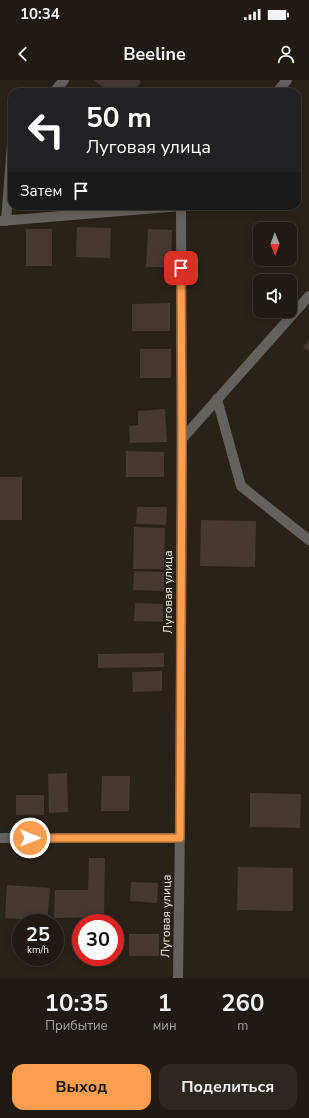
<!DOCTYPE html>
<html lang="ru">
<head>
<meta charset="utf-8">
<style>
	:root { --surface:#201a12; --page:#2d2720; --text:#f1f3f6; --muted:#a2a19f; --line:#3d3832; --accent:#fb9e50 }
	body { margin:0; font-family:"Nunito Sans",sans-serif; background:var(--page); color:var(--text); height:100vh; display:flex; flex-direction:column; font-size:15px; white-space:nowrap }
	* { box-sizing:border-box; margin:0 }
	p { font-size:13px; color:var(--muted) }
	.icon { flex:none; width:22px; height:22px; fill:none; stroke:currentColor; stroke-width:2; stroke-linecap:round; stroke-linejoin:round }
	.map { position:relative; height:898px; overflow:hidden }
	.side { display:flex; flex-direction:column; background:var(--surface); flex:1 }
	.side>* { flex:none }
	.top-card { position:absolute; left:8px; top:8px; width:293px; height:122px; border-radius:12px; box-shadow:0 2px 10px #0003,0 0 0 1px var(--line); background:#202124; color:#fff; overflow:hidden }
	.needle { width:26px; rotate:179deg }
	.tools { position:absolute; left:253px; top:142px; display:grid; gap:8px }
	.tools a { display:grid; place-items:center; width:44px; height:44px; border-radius:8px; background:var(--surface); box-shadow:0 2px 10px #0003,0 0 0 1px var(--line); font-size:20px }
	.speed { position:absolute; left:12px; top:834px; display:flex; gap:8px; font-size:20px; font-weight:700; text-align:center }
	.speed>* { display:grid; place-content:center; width:52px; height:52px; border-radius:50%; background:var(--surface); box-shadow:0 2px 10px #0003,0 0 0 1px var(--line); line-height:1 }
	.speed small { font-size:10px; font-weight:400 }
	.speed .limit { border:6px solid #d22; background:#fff; color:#111 }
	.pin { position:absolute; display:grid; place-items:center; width:34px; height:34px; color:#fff; margin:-17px; border-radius:8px; box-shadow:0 2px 6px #0006 }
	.me { position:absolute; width:44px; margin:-22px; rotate:90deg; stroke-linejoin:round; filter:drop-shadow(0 0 3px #0008) }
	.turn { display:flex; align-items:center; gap:14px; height:84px; padding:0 12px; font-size:18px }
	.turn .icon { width:52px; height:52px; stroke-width:2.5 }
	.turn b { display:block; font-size:28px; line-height:34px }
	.then { display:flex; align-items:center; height:38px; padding:0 12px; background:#0003; gap:8px; font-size:15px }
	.eta { display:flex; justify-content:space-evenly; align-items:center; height:68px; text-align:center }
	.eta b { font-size:24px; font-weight:700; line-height:28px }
	.button { display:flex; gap:8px; margin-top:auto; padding:8px 12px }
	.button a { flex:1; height:46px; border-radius:12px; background:var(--accent); color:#111; font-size:16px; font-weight:700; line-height:46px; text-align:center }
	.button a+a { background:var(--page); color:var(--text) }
	.status { display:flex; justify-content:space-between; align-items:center; height:28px; padding:0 20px; background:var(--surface); direction:ltr }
	.status svg { height:11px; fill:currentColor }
	header { display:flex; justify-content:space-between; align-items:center; height:52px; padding:0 12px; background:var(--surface); font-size:18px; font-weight:700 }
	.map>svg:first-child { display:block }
	.building { fill:#463932 }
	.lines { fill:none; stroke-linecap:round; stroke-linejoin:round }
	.minor { stroke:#65615c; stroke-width:10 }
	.route-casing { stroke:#a36734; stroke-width:10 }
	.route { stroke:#fb9e50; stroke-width:7 }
	.labels { text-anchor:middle; stroke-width:3; stroke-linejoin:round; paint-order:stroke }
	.street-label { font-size:12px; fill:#f3ede7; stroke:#2a2218 }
</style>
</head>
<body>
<div class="status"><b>10:34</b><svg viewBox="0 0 49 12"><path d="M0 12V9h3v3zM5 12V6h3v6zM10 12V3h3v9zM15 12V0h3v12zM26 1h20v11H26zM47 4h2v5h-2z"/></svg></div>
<header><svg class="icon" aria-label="back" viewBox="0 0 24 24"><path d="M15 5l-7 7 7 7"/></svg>Beeline<svg class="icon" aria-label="person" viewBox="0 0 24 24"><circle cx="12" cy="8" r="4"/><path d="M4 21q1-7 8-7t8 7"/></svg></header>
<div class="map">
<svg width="309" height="898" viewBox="0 0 309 898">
	<rect width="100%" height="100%" fill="#2a2218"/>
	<g class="building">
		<path d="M94,0H139L141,2L133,12H109Z"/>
		<path d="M77,147L111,148L110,178L76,177Z"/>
		<rect x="26" y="149" width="26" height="37"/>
		<path d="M148,149L172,150L171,187H146Z"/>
		<path d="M170,223V251H132V224Z"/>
		<path d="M309,260V271L303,267Z"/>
		<rect x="140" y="269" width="31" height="29"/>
		<path d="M165,329L167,362L130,363L129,346L138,345V331Z"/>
		<path d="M126,371L164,372V397H126Z"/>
		<rect x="0" y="397" width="22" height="43"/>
		<path d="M137,427H167L166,445L136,444Z"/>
		<path d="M201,440L256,441L255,487L200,486Z"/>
		<path d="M134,447L165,448L164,489H133Z"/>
		<path d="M134,491L164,492V511L133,510Z"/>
		<path d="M135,523L163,524V542L134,541Z"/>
		<path d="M164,573V587L98,588V574Z"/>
		<path d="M162,591V611L133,612L132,592Z"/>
		<path d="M67,693L68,732L49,733L48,694Z"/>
		<path d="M102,696H130L129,731H101Z"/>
		<path d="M250,713L301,714L300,748L250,747Z"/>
		<rect x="16" y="715" width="28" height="20"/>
		<path d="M89,778H105L104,837L54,838L55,810H88Z"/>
		<path d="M238,787L293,788V831L237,830Z"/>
		<path d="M131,802L158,803L157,823L130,821Z"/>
		<path d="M7,805L50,808L47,841L5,838Z"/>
		<rect x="129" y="854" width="30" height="22"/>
	</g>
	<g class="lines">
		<g class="minor">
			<path d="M54,12L64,0"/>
			<path d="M277,12L287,0"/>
			<path d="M0,141L181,126"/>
			<path d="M6,141L12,64"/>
			<path d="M217,319L241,406L309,460"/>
			<path d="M182,359L309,216"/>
			<path d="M0,758H180"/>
			<path d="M178,898C182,641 182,384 181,126"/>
		</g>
	</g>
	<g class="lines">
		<g class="route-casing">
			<path id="route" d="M30,758H180L182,359L181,188"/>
		</g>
		<use href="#route" class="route"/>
	</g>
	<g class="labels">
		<g class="street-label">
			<text transform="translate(168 512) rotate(-90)" y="4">Луговая улица</text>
			<text transform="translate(166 836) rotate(-89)" y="4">Луговая улица</text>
		</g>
	</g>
</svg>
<div class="tools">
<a><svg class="needle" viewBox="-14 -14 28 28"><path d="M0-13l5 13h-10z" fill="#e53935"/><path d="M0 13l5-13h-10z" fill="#a2a19f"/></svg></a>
<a><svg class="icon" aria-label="sound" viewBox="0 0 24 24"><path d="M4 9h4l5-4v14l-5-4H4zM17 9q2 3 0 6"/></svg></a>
</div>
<div class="speed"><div>25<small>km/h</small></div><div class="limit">30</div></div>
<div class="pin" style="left:181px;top:188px;background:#d93025"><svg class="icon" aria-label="arrive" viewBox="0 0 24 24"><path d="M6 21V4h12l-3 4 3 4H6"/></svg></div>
<svg class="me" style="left:30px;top:758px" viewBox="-20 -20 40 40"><circle r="17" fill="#fb9e50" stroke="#fff" stroke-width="3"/><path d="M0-11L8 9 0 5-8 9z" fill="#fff"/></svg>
<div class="top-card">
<div class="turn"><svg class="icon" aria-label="left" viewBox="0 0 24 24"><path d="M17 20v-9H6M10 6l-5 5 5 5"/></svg><div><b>50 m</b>Луговая улица</div></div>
<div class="then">Затем<svg class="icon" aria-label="arrive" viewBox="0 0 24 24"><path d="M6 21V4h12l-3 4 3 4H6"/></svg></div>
</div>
</div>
<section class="side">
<div class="eta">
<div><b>10:35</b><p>Прибытие</p></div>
<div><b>1</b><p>мин</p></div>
<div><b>260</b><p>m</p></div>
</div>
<div class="button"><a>Выход</a><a>Поделиться</a></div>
</section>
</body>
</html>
